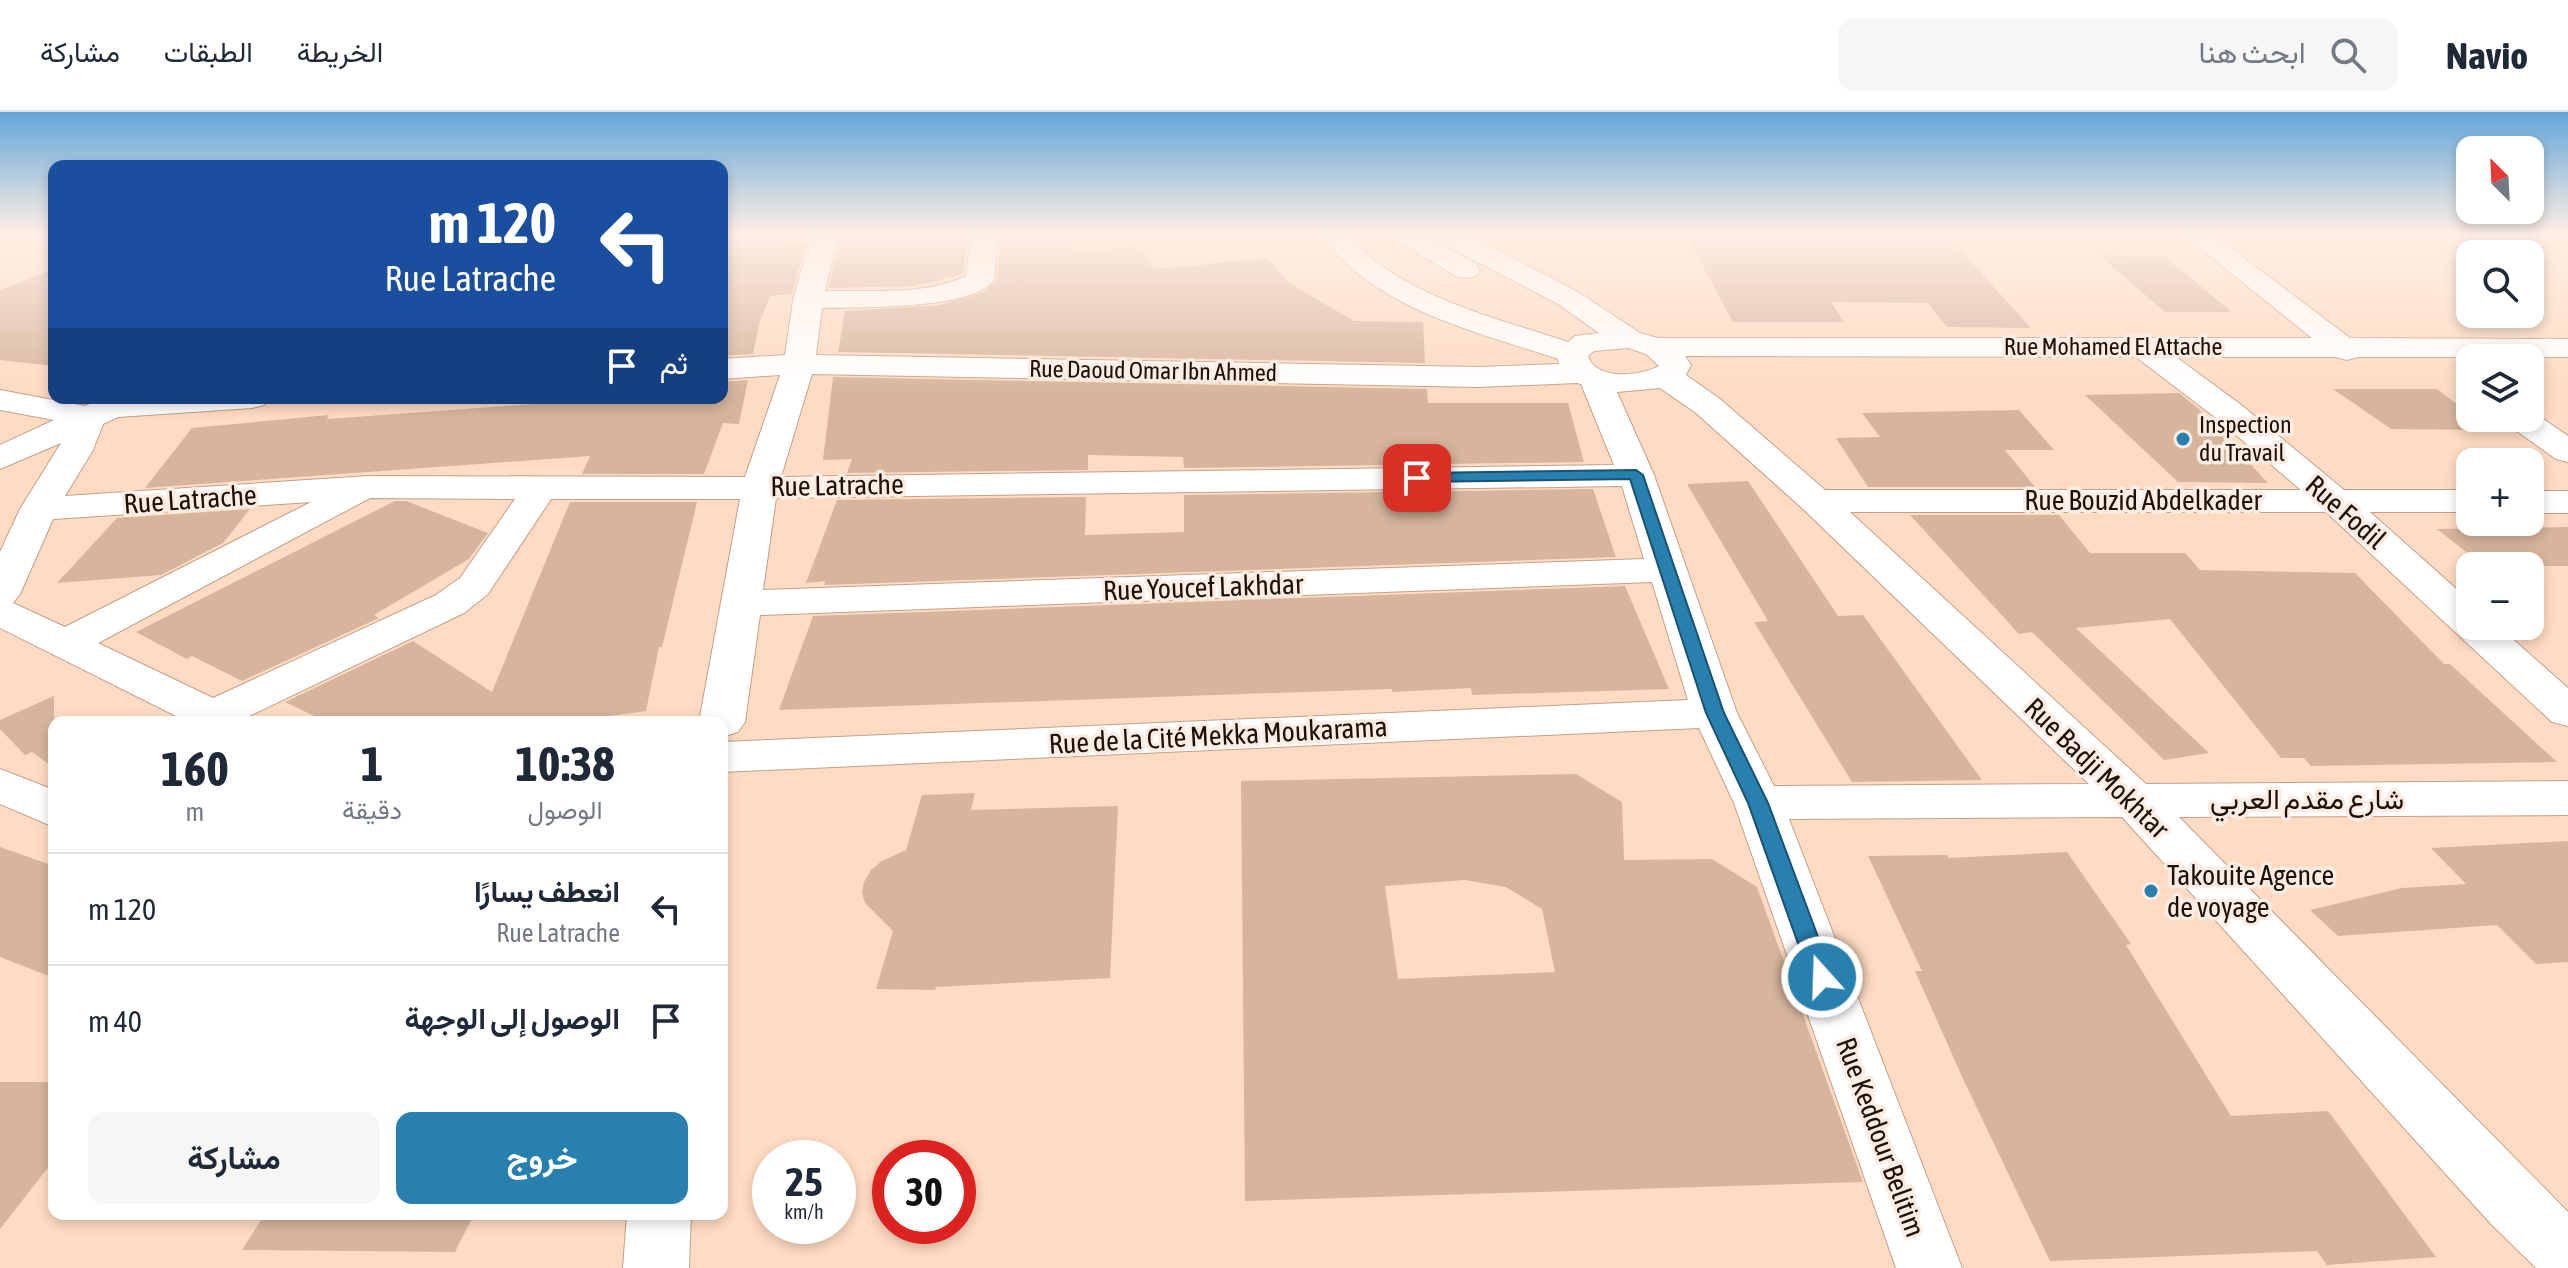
<!DOCTYPE html>
<html lang="ar">
<head>
<meta charset="utf-8">
<style>
	:root { --surface:#fff; --page:#f6f6f7; --text:#1f2937; --muted:#747a83; --line:#e0e1e3; --accent:#2880af }
	body { margin:0; font-family:"Asap Condensed",Vazirmatn,sans-serif; background:var(--page); color:var(--text); direction:rtl; height:100vh; display:flex; flex-direction:column; font-size:30px; white-space:nowrap }
	* { box-sizing:border-box; margin:0 }
	p { font-size:26px; color:var(--muted) }
	.icon { flex:none; width:44px; height:44px; fill:none; stroke:currentColor; stroke-width:2; stroke-linecap:round; stroke-linejoin:round }
	.map { position:relative; flex:1; overflow:hidden; direction:ltr }
	.side { position:absolute; left:48px; top:604px; width:680px; height:504px; display:flex; flex-direction:column; background:var(--surface); border-radius:16px; box-shadow:0 4px 12px #0003; direction:rtl }
	.side>* { flex:none }
	.hud { position:absolute; left:48px; top:48px; width:680px; height:244px; border-radius:16px; box-shadow:0 4px 12px #0003; direction:rtl; background:#1a4fa0; color:#fff; overflow:hidden }
	.needle { width:52px; rotate:336deg }
	.controls { position:absolute; left:2456px; top:24px; display:grid; gap:16px }
	.controls a { display:grid; place-items:center; width:88px; height:88px; border-radius:16px; background:var(--surface); box-shadow:0 4px 12px #0003; font-size:40px }
	.speed { position:absolute; left:752px; top:1028px; display:flex; gap:16px; font-size:40px; font-weight:700; text-align:center }
	.speed>* { display:grid; place-content:center; width:104px; height:104px; border-radius:50%; background:var(--surface); box-shadow:0 4px 12px #0003; line-height:1 }
	.speed small { font-size:20px; font-weight:400 }
	.speed .limit { border:12px solid #d22; background:#fff; color:#111 }
	.pin { position:absolute; display:grid; place-items:center; width:68px; height:68px; color:#fff; margin:-34px; border-radius:16px; box-shadow:0 4px 12px #0006 }
	.me { position:absolute; width:88px; margin:-44px; rotate:340deg; stroke-linejoin:round; filter:drop-shadow(0 0 6px #0008) }
	.turn { display:flex; align-items:center; gap:28px; height:168px; padding:0 40px; font-size:36px }
	.turn .icon { width:104px; height:104px; stroke-width:2.5 }
	.turn b { display:block; font-size:56px; line-height:68px }
	.then { display:flex; align-items:center; height:76px; padding:0 40px; background:#0003; gap:16px; font-size:30px }
	.eta { display:flex; justify-content:space-evenly; align-items:center; height:136px; text-align:center }
	.eta b { font-size:48px; font-weight:700; line-height:56px }
	.cta { display:flex; gap:16px; margin-top:auto; padding:16px 40px }
	.cta a { flex:1; height:92px; border-radius:16px; background:var(--accent); color:#fff; font-size:32px; font-weight:700; line-height:92px; text-align:center }
	.cta a+a { background:var(--page); color:var(--text) }
	ul { padding:0; list-style:none }
	li { display:flex; align-items:center; gap:24px; height:112px; padding:0 40px; border-top:2px solid var(--line) }
	li div { flex:1 }
	li b { display:block; font-size:30px }
	li em { font-style:normal }
	header { display:flex; align-items:center; gap:48px; box-sizing:border-box; height:112px; padding:0 40px; background:var(--surface); border-bottom:2px solid var(--line) }
	header strong { font-size:38px }
	nav { display:flex; gap:44px; margin-inline-start:auto; font-size:28px }
	.search { width:560px; height:72px; background:var(--page); display:flex; align-items:center; gap:20px; box-sizing:border-box; padding:0 28px; border-radius:16px; color:var(--muted); font-size:30px }
	.map>svg:first-child { display:block }
	.building { fill:#d7b59d; fill-rule:evenodd }
	.lines { fill:none; stroke-linecap:round; stroke-linejoin:round }
	.minor-casing { stroke:#c2a089; stroke-width:2 }
	.minor { fill:#fff; fill-rule:evenodd }
	.route { fill:#2880af; stroke:#1a5372; stroke-width:2 }
	.poi-dot { fill:#2880af; stroke:#fbede3; stroke-width:3 }
	.labels { text-anchor:middle; stroke-width:7; stroke-linejoin:round; paint-order:stroke }
	.far-street-label { font-size:24px; fill:#1d1108; stroke:#fbede3 }
	.far-poi-label { font-size:24px; fill:#1d1108; stroke:#fbede3; text-anchor:start }
	.street-label { font-size:28px; fill:#1d1108; stroke:#fbede3 }
	.poi-label { font-size:28px; fill:#1d1108; stroke:#fbede3; text-anchor:start }
</style>
</head>
<body>
<header>
<strong>Navio</strong>
<div class="search"><svg class="icon" aria-label="search" viewBox="0 0 24 24"><circle cx="10" cy="10" r="6"/><path d="M15 15l6 6"/></svg>ابحث هنا</div>
<nav><a>الخريطة</a><a>الطبقات</a><a>مشاركة</a></nav>
</header>
<div class="map">
<svg width="2568" height="1156" viewBox="0 0 2568 1156">
	<rect width="100%" height="100%" fill="#fedbc2"/>
	<g class="building">
		<path d="M722,121H784L781,133L806,131L792,182L770,184L760,209L753,242L722,244Z"/>
		<path d="M905,121H969L963,162L915,174L829,176L839,129L904,125Z"/>
		<path d="M1001,121H1072L1073,139L1140,134L1154,157L1267,146L1289,171L1354,209L1423,210L1425,251L838,240L845,199L940,193L984,180L997,168Z"/>
		<path d="M1685,121H1945L2031,216L1947,215L1928,191L1831,190L1844,210H1733Z"/>
		<path d="M2099,143L2165,145L2232,200H2165Z"/>
		<path d="M54,157V254L0,248V178Z"/>
		<path d="M833,265L1427,277L1428,291H1568L1584,350L1184,356L1183,345L1088,343V358L847,361L852,347L823,348Z"/>
		<path d="M748,268L739,312L723,311L704,362H582L590,344L145,376L192,316L329,303L327,307L618,286H722V270Z"/>
		<path d="M2333,277H2437L2470,302V306H2476L2491,318L2391,317Z"/>
		<path d="M2179,281L2199,297L2268,371L2178,370L2085,283Z"/>
		<path d="M2019,298L2054,338H2005L2035,375H1868L1836,326L1880,325L1862,301Z"/>
		<path d="M1748,369L1838,504L1863,503L1982,668L1852,670L1754,510L1768,509L1687,372Z"/>
		<path d="M1593,377L1616,445L824,473L825,469L806,471L837,388L1086,385L1085,423L1184,420V383Z"/>
		<path d="M395,389H406L488,421L469,447L374,503L379,506L242,569L192,544L187,547L136,520Z"/>
		<path d="M570,390H697L662,535H659L646,599L566,610H327L285,590L413,529L492,580Z"/>
		<path d="M250,397L223,431L161,463L57,471L117,406Z"/>
		<path d="M1910,403H2059L2090,441H2185L2200,458L2355,461L2444,552H2450L2557,650L2311,654L2304,646H2281L2170,507L2076,516L2209,641L2164,648L2032,520L2019,522Z"/>
		<path d="M2568,415V454H2484L2437,417Z"/>
		<path d="M1625,474L1669,577L1472,583L1471,576L1392,580V577L779,598L813,504Z"/>
		<path d="M54,584V656L32,640L25,643L0,617V608Z"/>
		<path d="M1576,662L1622,690L1624,748L1712,747L1757,775L1863,1070L1245,1089L1241,669ZM1465,768L1506,775L1542,797L1555,860L1398,867L1385,774Z"/>
		<path d="M975,681L971,698L1118,694L1110,866L936,875L935,878L876,877L893,819L865,791L862,781L864,770L871,758L882,749L906,738L922,683Z"/>
		<path d="M2568,729V850L2536,852L2497,813L2338,824L2310,798L2402,776L2466,772L2431,736Z"/>
		<path d="M0,735L54,754V866L0,845Z"/>
		<path d="M2067,740L2131,832L2126,833L2231,1004L2328,999L2436,1145L2327,1153L2317,1139L2050,1149L1964,969L1915,859H1922L1868,744L1947,743L1948,746Z"/>
		<path d="M0,970H54V1048L0,1117Z"/>
		<path d="M265,1102H474L455,1140L242,1138Z"/>
	</g>
	<g class="lines">
		<g class="minor-casing">
			<g id="minor">
				<path d="M812,121H838L825,179C869,178 925,184 966,164L972,121H998L994,168C973,198 858,195 822,196L816,243L1478,255L1559,252L1558,247C1475,219 1372,197 1320,121H1347C1395,183 1497,206 1568,230L1575,224L1599,221L1558,192L1434,127L1430,121H1464L1578,180L1640,221L1658,226H2312L2181,121H2211L2350,226L2568,227V245H2358L2347,248L2335,245H2176L2240,292L2344,378H2470V400H2370L2470,489V514H2498L2568,576V614L2552,610L2326,400H1850L2146,672L2568,669V703L2179,705L2568,1100V1156H2536L2492,1113L2122,705L1789,707L1962,1156H1896L1734,691L1699,616L722,660V630L1688,588L1652,470L760,503L745,610L738,620L722,625V610H699L740,387H551L488,482L464,501L245,606L248,610H188L0,516V440L20,397L61,331L0,357V333L54,308L0,298V278L85,294L104,286H268L264,293L252,296L118,305L103,312L93,338L65,384L368,364L745,365L780,263L722,267V247L785,243L793,188ZM1628,236L1646,242L1659,254C1641,264 1596,269 1588,244L1594,239ZM1685,244L2136,245L2216,306L2301,378H1825L1720,287L1686,263L1691,253ZM812,262L1478,275L1577,271L1581,272L1614,353L781,365ZM1660,276L1696,301L1803,397L2089,672L1774,674L1737,601L1654,363L1617,280ZM1622,374L1644,447L763,478L776,386ZM370,386L515,387L460,466L436,483L213,586L98,531ZM311,390L65,515L13,491L20,482L53,407Z"/>
				<path d="M1389,121H1422L1476,152L1480,158L1476,164L1466,166L1456,164L1393,127Z"/>
				<path d="M2530,298L2568,324V350L2556,347L2508,313L2503,306H2530Z"/>
				<rect x="2530" y="379" width="38" height="22"/>
				<path d="M0,657L54,678V715L0,692Z"/>
				<path d="M627,1102H691L689,1156H623Z"/>
			</g>
		</g>
		<use href="#minor" class="minor"/>
	</g>
	<linearGradient id="sky" x2="0" y2="1"><stop stop-color="#63a6d9"/><stop offset="0.43" stop-color="#ffefe4"/><stop offset="1" stop-color="#ffefe4" stop-opacity="0"/></linearGradient>
	<rect width="2568" height="283" fill="url(#sky)"/>
	<path class="route" d="M1636,358L1643,363L1724,601L1768,691L1833,865L1830,872L1822,874L1814,872L1810,865L1748,691L1706,601L1630,367L1417,370L1409,366L1417,361Z"/>
	<g class="poi-dot">
		<circle cx="2183" cy="327" r="8"/>
		<circle cx="2151" cy="779" r="8"/>
	</g>
	<g class="labels">
		<g class="far-street-label">
			<text x="2113" y="243">Rue Mohamed El Attache</text>
			<text transform="translate(1153 259) rotate(1)" y="8">Rue Daoud Omar Ibn Ahmed</text>
		</g>
		<g class="far-poi-label">
			<text x="2199" y="321">Inspection<tspan x="2199" dy="28">du Travail</tspan></text>
		</g>
		<g class="street-label">
			<text transform="translate(837 373) rotate(-1)" y="10">Rue Latrache</text>
			<text transform="translate(190 387) rotate(-4)" y="10">Rue Latrache</text>
			<text x="2143" y="398">Rue Bouzid Abdelkader</text>
			<text transform="translate(2346 400) rotate(41)" y="10">Rue Fodil</text>
			<text transform="translate(1203 475) rotate(-2)" y="10">Rue Youcef Lakhdar</text>
			<text transform="translate(1218 623) rotate(-3)" y="10">Rue de la Cité Mekka Moukarama</text>
			<text transform="translate(2097 656) rotate(44)" y="10">Rue Badji Mokhtar</text>
			<text x="2307" y="697">شارع مقدم العربي</text>
			<text transform="translate(1881 1025) rotate(70)" y="10">Rue Keddour Belitim</text>
		</g>
		<g class="poi-label">
			<text x="2167" y="773">Takouite Agence<tspan x="2167" dy="32">de voyage</tspan></text>
		</g>
	</g>
</svg>
<div class="controls">
<a><svg class="needle" viewBox="-14 -14 28 28"><path d="M0-13l5 13h-10z" fill="#e53935"/><path d="M0 13l5-13h-10z" fill="#747a83"/></svg></a>
<a><svg class="icon" aria-label="search" viewBox="0 0 24 24"><circle cx="10" cy="10" r="6"/><path d="M15 15l6 6"/></svg></a>
<a><svg class="icon" aria-label="layers" viewBox="0 0 24 24"><path d="M12 4l9 5-9 5-9-5zM3 14l9 5 9-5"/></svg></a>
<a>+</a>
<a>−</a>
</div>
<div class="speed"><div>25<small>km/h</small></div><div class="limit">30</div></div>
<div class="pin" style="left:1417px;top:366px;background:#d93025"><svg class="icon" aria-label="arrive" viewBox="0 0 24 24"><path d="M6 21V4h12l-3 4 3 4H6"/></svg></div>
<svg class="me" style="left:1822px;top:865px" viewBox="-20 -20 40 40"><circle r="17" fill="#2880af" stroke="#fff" stroke-width="3"/><path d="M0-11L8 9 0 5-8 9z" fill="#fff"/></svg>
<div class="hud">
<div class="turn"><svg class="icon" aria-label="left" viewBox="0 0 24 24"><path d="M17 20v-9H6M10 6l-5 5 5 5"/></svg><div><b>120 m</b>Rue Latrache</div></div>
<div class="then">ثم<svg class="icon" aria-label="arrive" viewBox="0 0 24 24"><path d="M6 21V4h12l-3 4 3 4H6"/></svg></div>
</div>
<section class="side">
<div class="eta">
<div><b>10:38</b><p>الوصول</p></div>
<div><b>1</b><p>دقيقة</p></div>
<div><b>160</b><p>m</p></div>
</div>
<ul>
<li><svg class="icon" aria-label="left" viewBox="0 0 24 24"><path d="M17 20v-9H6M10 6l-5 5 5 5"/></svg><div><b>انعطف يسارًا</b><p>Rue Latrache</p></div><em>120 m</em></li>
<li><svg class="icon" aria-label="arrive" viewBox="0 0 24 24"><path d="M6 21V4h12l-3 4 3 4H6"/></svg><div><b>الوصول إلى الوجهة</b></div><em>40 m</em></li>
</ul>
<div class="cta"><a>خروج</a><a>مشاركة</a></div>
</section>
</div>
</body>
</html>
